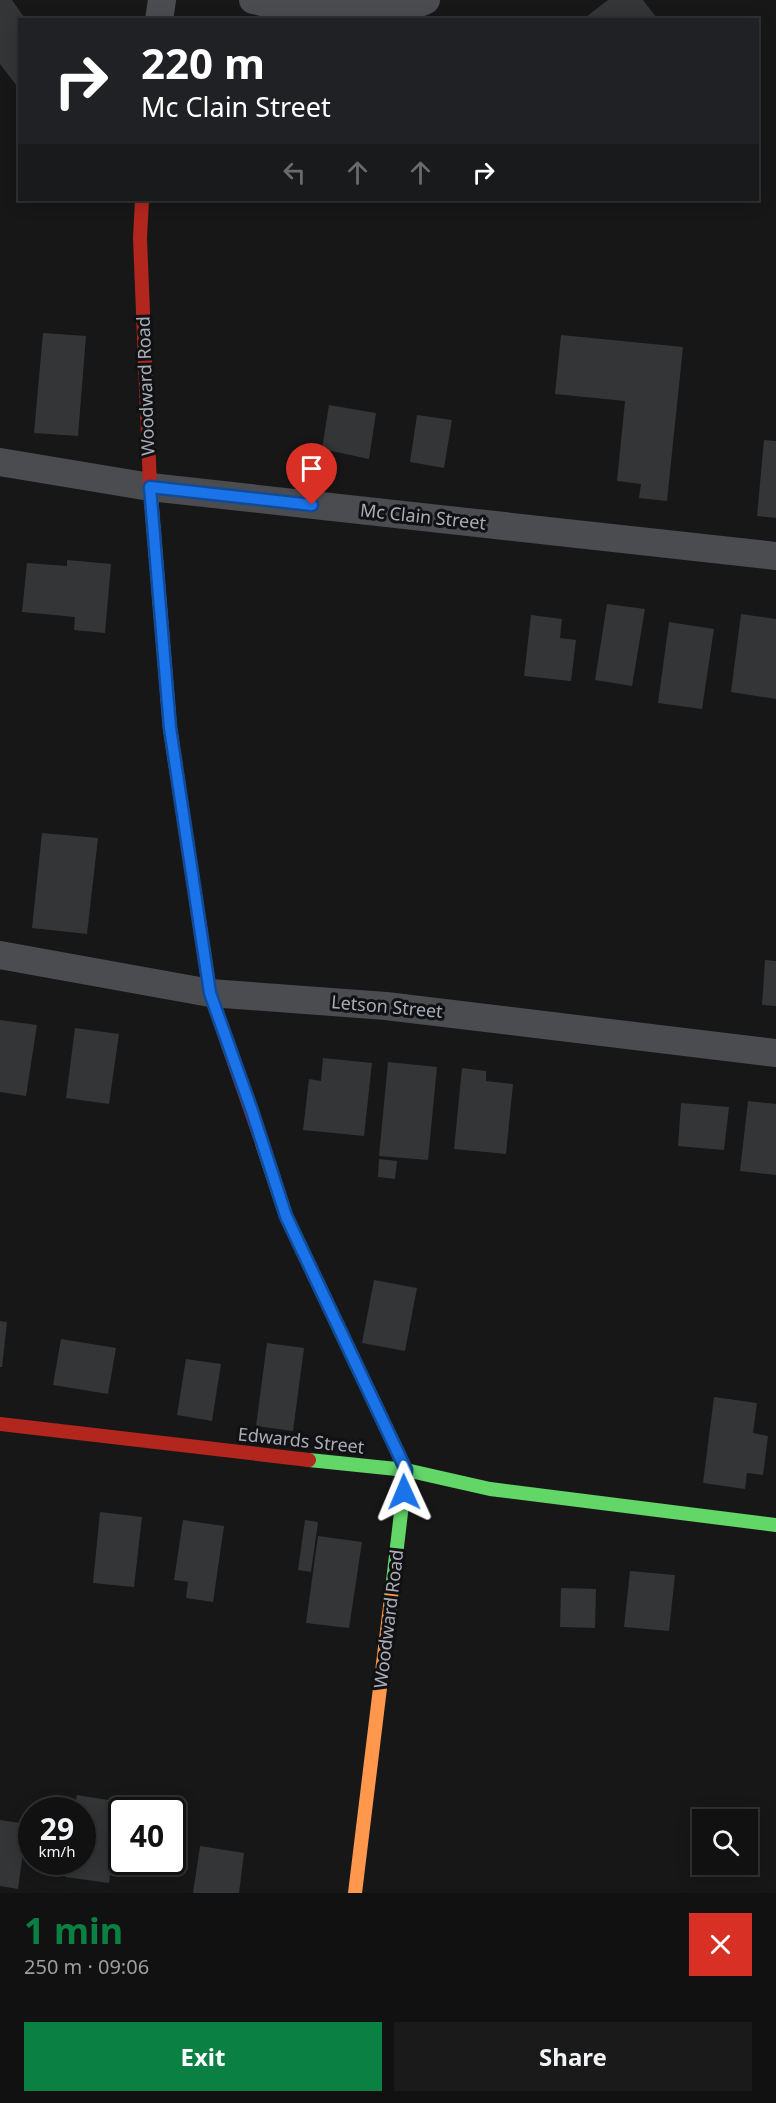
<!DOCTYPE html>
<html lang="en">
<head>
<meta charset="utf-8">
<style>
	:root { --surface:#111; --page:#1a1a1a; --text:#f1f3f6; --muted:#9c9d9f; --line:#303131; --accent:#0b8043 }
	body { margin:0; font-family:"Noto Sans",sans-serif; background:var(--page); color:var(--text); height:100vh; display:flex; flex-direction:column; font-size:22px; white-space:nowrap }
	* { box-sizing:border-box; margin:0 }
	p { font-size:20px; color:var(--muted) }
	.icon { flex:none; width:33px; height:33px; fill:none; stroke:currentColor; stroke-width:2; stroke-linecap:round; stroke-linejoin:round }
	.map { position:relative; height:1893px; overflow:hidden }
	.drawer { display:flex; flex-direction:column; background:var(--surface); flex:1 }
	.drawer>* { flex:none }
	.banner { position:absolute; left:18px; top:18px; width:741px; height:183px; border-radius:0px; box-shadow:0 3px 15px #0003,0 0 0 2px var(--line); background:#202124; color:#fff; overflow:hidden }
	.fabs { position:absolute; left:692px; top:1809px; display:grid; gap:12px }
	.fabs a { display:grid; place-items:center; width:66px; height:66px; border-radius:0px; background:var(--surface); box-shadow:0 3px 15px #0003,0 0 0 2px var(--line); font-size:30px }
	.speed { position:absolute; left:18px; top:1797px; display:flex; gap:12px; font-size:30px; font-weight:700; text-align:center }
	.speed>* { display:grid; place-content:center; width:78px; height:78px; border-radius:50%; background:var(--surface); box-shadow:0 3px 15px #0003,0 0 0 2px var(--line); line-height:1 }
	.speed small { font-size:15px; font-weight:400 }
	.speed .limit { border:3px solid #111; border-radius:9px; background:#fff; color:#111 }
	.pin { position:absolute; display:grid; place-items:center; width:51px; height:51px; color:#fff; margin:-62px -26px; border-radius:50% 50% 50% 0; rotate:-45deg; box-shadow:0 0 6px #0007 }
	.pin .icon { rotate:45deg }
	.me { position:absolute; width:66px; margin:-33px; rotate:359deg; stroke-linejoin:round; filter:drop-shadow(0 0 4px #0008) }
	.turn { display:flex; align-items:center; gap:21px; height:126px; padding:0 24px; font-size:27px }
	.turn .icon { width:78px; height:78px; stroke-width:2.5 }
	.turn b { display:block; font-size:42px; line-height:51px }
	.lanes { display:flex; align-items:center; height:57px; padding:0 24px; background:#0003; justify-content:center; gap:30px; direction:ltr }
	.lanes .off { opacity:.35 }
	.round { display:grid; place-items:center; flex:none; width:63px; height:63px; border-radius:0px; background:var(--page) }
	.overview { display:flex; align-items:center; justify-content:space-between; height:102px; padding:0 24px }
	h1 { font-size:36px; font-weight:700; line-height:45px; color:var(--accent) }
	.button { display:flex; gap:12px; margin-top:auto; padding:12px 24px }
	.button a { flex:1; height:69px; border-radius:0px; background:var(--accent); color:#fff; font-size:24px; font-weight:700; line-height:69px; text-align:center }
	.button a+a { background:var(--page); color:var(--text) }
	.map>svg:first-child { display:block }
	.building { fill:#343537 }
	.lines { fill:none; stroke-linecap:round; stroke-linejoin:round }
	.street { stroke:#4b4c50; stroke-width:28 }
	.fast { stroke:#63d668; stroke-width:14 }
	.slow { stroke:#ff974d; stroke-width:14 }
	.jam { stroke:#b3261e; stroke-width:14 }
	.route-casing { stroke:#114b97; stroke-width:15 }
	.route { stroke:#1a73e8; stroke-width:10 }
	.labels { text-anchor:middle; stroke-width:6; stroke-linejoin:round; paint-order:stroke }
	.street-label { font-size:18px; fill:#a8adb8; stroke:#111113 }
</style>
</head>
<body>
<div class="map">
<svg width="776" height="1893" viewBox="0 0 776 1893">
	<rect width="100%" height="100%" fill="#171717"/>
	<g class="building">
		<path d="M0,0H12L26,20H20V90L0,64Z"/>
		<path d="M608,0H643L656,17L653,20H582Z"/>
		<path d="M43,333L86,336L78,436L34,433Z"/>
		<path d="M561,335L683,347L667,501L639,498L641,484L617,481L625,401L555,394Z"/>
		<path d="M329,405L376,413L369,459L322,449Z"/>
		<path d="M417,415L452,420L444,468L410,462Z"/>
		<path d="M764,440L776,441V518L757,516Z"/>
		<path d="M67,560L111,564L105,633L74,630L75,617L22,612L27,563L67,566Z"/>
		<path d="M607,604L645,609L632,686L595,680Z"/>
		<path d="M741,614L776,619V699L731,692Z"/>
		<path d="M531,615L562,619L560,638L576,640L571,681L524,676Z"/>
		<path d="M669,622L714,629L702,709L658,703Z"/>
		<path d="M42,833L98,838L87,934L32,928Z"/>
		<path d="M765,960L776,961V1006L762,1005Z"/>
		<path d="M0,1020L37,1025L26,1096L0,1092Z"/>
		<path d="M75,1028L119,1034L109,1104L66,1098Z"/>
		<path d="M323,1058L372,1063L364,1136L303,1130L309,1079L321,1081Z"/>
		<path d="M388,1062L437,1067L428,1160L379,1156Z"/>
		<path d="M462,1068L486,1071V1081L513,1084L506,1154L454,1149Z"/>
		<path d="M748,1101L776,1104V1175L740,1171Z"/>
		<path d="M681,1103L729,1107L724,1150L678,1146Z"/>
		<path d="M379,1159L397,1161L395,1179L378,1177Z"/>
		<path d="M374,1280L417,1288L405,1351L362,1343Z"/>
		<path d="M0,1321L7,1322L2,1367H0Z"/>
		<path d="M61,1339L116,1348L108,1394L53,1385Z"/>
		<path d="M267,1343L304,1348L293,1431L256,1426Z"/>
		<path d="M186,1359L221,1364L212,1421L177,1415Z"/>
		<path d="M714,1397L757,1403L753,1433L768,1436L763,1475L747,1473L745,1489L703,1483Z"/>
		<path d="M100,1512L142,1517L134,1587L93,1583Z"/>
		<path d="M183,1520L224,1526L213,1602L186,1598L188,1582L174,1580Z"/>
		<path d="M305,1520L318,1522L311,1572L298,1570Z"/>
		<path d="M318,1536L362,1542L349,1628L306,1623Z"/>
		<path d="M630,1571L675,1575L669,1631L624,1627Z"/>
		<path d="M561,1588L596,1589L595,1628L560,1627Z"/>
		<path d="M77,1795L120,1802L109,1883L65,1877L68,1862H82V1810H74Z"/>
		<path d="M0,1820L27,1824L18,1889L0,1886Z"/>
		<path d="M200,1846L244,1853L239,1893H193Z"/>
	</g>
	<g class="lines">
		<g class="street">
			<path d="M253,0C264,2 275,6 286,7C313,10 405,14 426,0"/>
			<path d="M159,20L162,0"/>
			<path d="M0,462L150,487L776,556"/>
			<path d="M0,955L210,993L386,1006L776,1053"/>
		</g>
		<g class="fast">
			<path d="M150,486L170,728L176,768"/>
			<path d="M262,1143L286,1216L406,1470L391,1598"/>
			<path d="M309,1460L406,1470L490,1489L776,1525"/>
		</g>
		<path class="slow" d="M355,1893L391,1598"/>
		<g class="jam">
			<path d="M142,200L140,238L150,486"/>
			<path d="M176,768L210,993L262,1143"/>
			<path d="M0,1424L309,1460"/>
		</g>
	</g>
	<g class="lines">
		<g class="route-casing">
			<path id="route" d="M312,505L150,487L170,728L210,993L252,1111L286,1216L406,1470L404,1492"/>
		</g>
		<use href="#route" class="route"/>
	</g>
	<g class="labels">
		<g class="street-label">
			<text transform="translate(146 386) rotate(-92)" y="6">Woodward Road</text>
			<text transform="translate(423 517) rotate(6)" y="6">Mc Clain Street</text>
			<text transform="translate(387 1007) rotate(5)" y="6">Letson Street</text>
			<text transform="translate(301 1441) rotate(6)" y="6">Edwards Street</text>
			<text transform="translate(389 1619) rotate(-83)" y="6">Woodward Road</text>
		</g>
	</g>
</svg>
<div class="fabs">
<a><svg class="icon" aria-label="search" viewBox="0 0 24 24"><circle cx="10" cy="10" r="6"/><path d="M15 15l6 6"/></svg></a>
</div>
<div class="speed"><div>29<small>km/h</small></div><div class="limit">40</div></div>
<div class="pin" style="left:312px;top:505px;background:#d93025"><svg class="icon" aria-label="arrive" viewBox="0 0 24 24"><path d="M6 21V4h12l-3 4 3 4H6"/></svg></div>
<svg class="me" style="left:404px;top:1492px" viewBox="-20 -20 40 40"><path d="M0-17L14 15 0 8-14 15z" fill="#1a73e8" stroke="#fff" stroke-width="4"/></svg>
<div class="banner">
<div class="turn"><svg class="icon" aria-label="right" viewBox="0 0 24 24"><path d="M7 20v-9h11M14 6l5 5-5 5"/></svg><div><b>220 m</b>Mc Clain Street</div></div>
<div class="lanes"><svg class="icon off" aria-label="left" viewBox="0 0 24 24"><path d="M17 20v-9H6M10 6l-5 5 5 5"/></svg><svg class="icon off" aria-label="ahead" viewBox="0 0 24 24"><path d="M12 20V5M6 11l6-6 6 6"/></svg><svg class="icon off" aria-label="ahead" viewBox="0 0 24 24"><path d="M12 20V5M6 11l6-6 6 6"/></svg><svg class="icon" aria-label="right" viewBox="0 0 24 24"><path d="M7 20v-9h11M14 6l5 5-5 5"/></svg></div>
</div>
</div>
<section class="drawer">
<div class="overview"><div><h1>1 min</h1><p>250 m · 09:06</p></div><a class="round" style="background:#d93025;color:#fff"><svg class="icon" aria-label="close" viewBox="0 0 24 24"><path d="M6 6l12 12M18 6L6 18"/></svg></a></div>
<div class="button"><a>Exit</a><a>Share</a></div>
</section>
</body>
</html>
